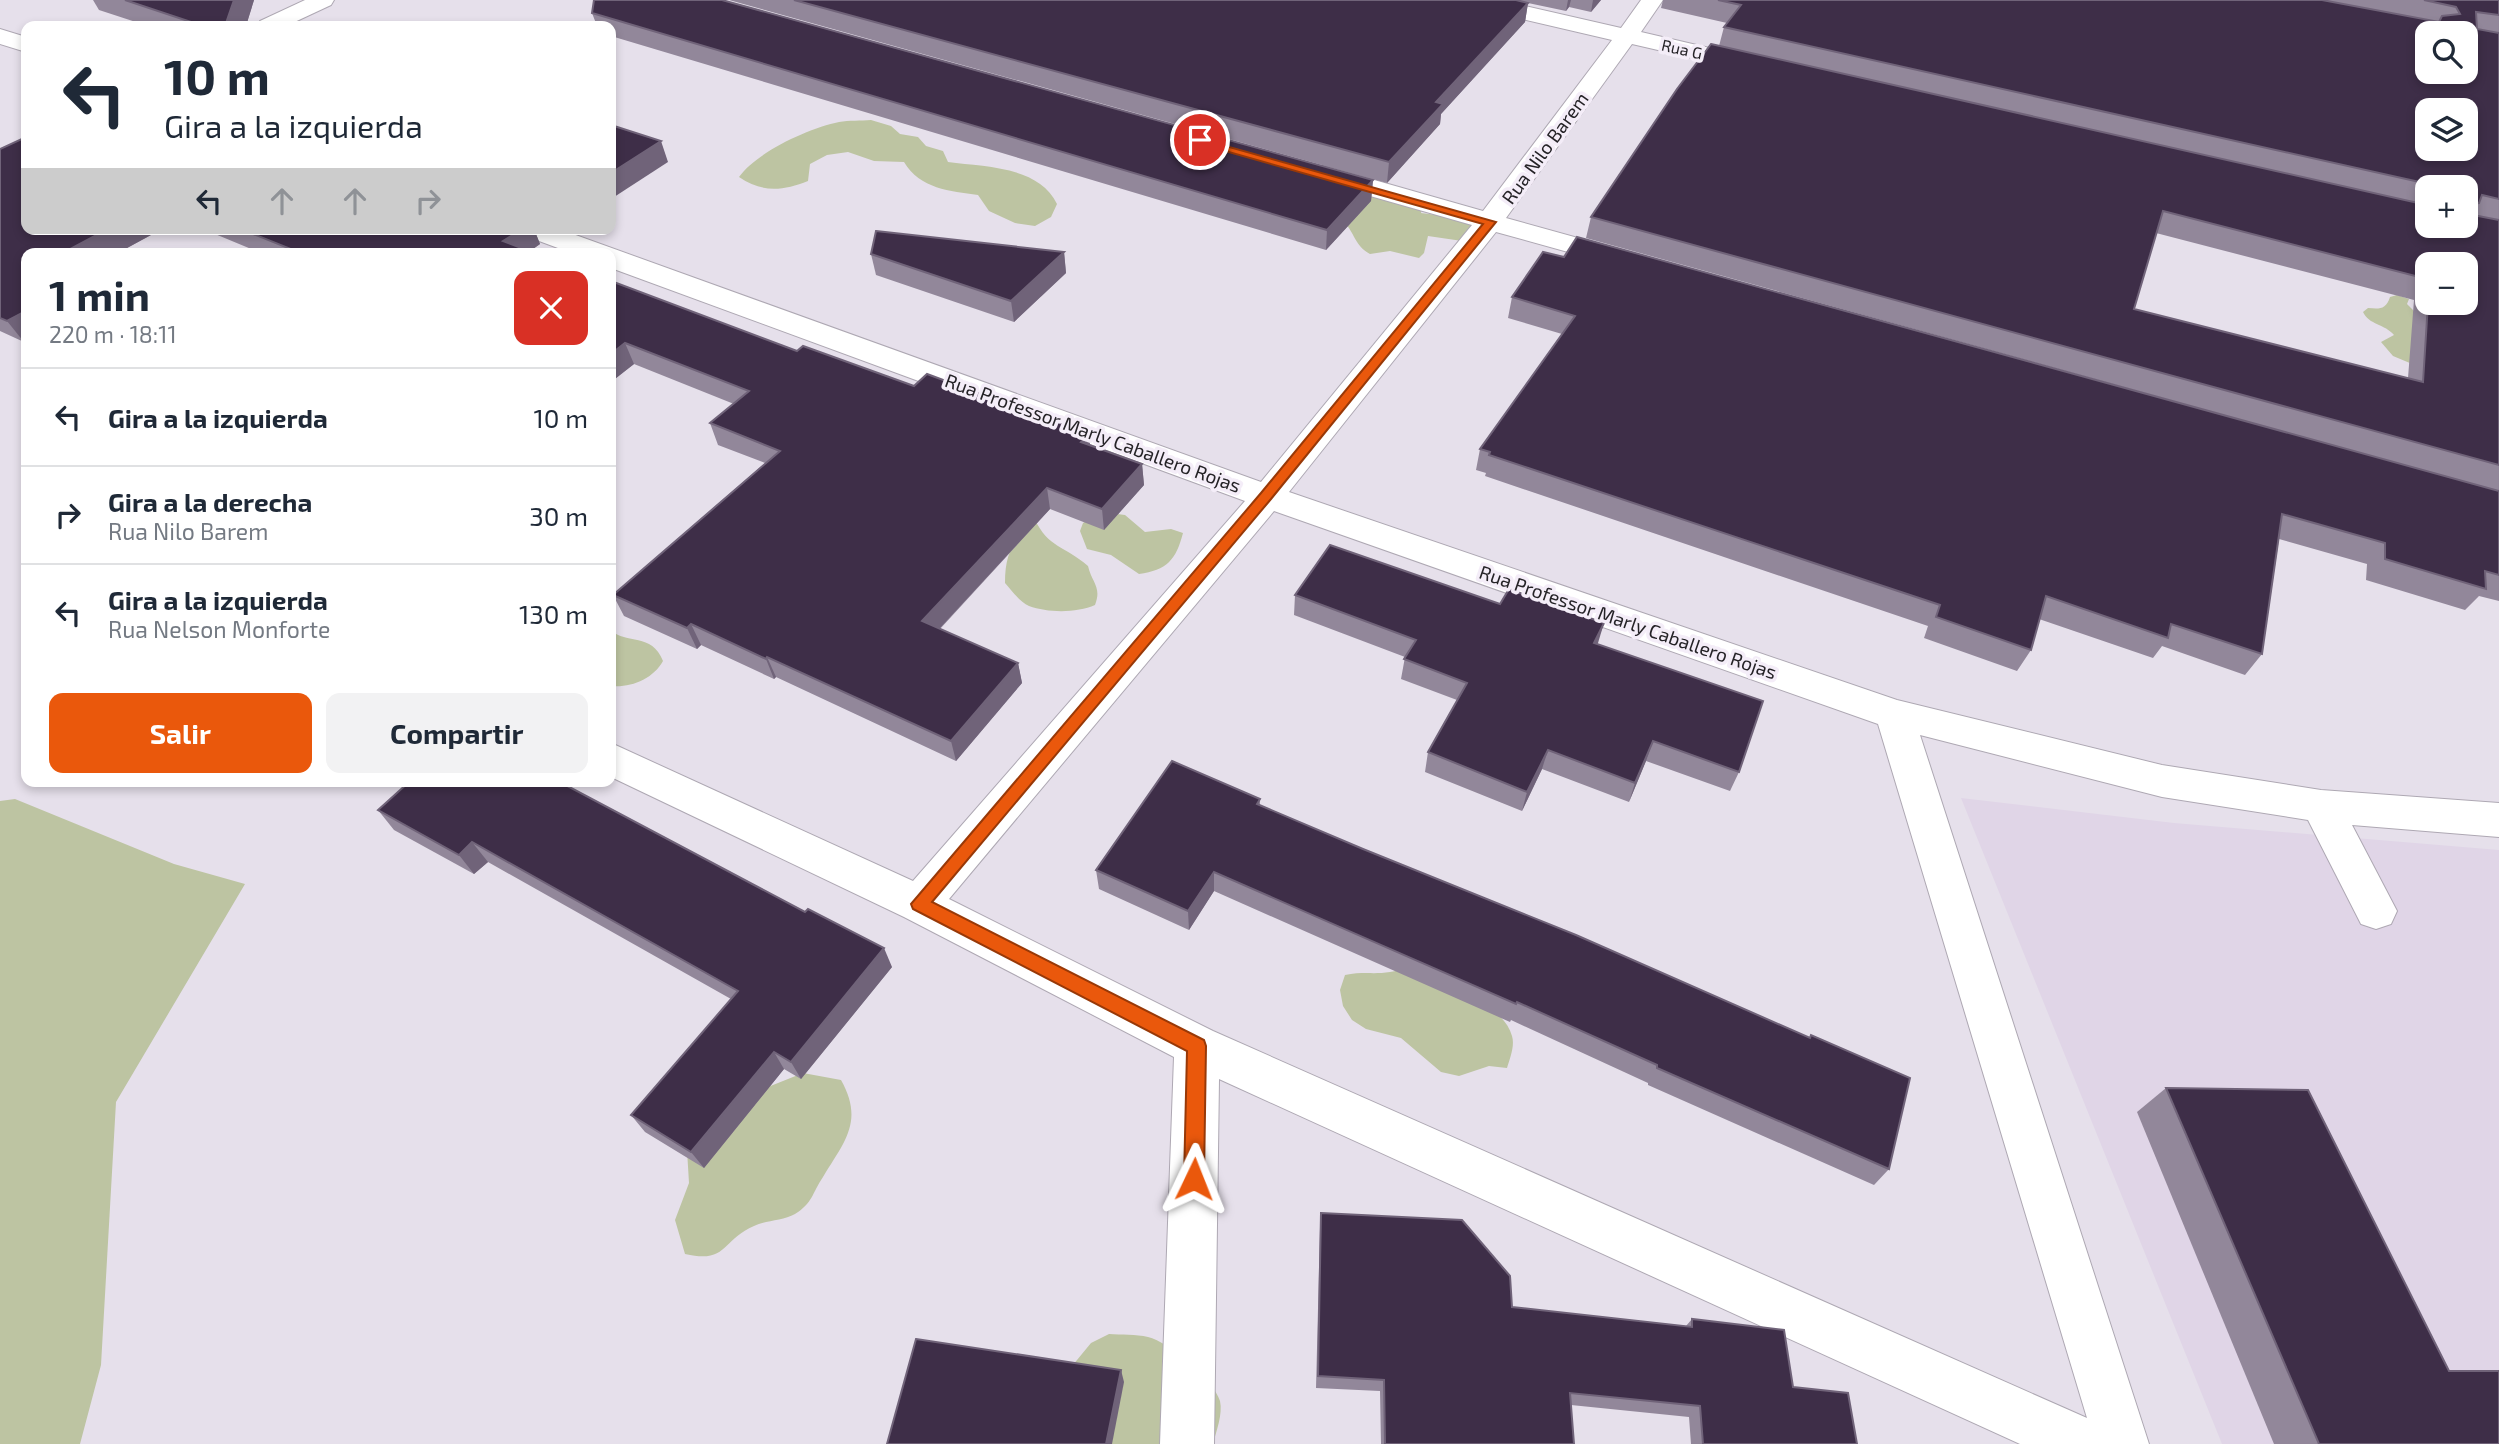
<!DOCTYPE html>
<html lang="es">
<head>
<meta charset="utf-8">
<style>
	:root { --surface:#fff; --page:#f2f2f3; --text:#1f2937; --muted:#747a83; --line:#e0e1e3; --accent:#ea580c }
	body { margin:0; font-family:"Exo 2",sans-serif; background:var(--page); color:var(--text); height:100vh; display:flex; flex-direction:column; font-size:26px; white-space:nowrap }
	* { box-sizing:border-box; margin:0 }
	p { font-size:23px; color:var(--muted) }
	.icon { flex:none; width:38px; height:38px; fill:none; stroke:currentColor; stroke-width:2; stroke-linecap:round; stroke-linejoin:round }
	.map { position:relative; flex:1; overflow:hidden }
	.panel { position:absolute; left:21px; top:248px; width:595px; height:539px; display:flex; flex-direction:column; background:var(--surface); border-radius:14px; box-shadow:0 4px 10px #0003 }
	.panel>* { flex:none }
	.hud { position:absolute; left:21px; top:21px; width:595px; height:214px; border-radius:14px; box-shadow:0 4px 10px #0003; background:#fff; color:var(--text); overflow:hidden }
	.buttons { position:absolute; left:2415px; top:21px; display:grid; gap:14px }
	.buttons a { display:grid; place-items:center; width:63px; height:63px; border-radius:14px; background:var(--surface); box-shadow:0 4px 10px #0003; font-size:35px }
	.pin { position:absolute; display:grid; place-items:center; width:60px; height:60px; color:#fff; margin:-30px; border:4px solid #fff; border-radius:50%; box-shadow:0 2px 7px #0007 }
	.me { position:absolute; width:77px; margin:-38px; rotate:2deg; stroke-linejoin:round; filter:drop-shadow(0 0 5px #0008) }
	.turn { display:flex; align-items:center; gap:24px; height:147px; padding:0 28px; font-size:32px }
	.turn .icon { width:91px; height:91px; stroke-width:2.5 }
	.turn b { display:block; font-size:49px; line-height:60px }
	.lanes { display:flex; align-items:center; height:66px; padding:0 28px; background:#0003; justify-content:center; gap:35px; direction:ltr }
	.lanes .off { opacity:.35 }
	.round { display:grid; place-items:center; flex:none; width:74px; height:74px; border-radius:14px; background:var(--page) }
	.headline { display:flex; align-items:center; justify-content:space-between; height:119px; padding:0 28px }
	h1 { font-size:42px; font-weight:700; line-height:52px }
	.primary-button { display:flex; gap:14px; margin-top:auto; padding:14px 28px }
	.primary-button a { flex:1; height:80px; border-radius:14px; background:var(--accent); color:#fff; font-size:28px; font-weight:700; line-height:80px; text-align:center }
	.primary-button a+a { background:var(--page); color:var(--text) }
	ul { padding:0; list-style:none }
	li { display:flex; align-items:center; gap:21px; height:98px; padding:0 28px; border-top:2px solid var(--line) }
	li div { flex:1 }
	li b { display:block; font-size:26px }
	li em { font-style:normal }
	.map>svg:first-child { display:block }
	.built { fill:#e0d5e7 }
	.green { fill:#bdc4a2 }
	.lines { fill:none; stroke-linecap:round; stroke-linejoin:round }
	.minor-casing { stroke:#aea8b3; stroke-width:2 }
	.minor { fill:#fff; fill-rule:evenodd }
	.wall { fill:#92879a; fill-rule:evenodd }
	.shaded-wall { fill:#706379 }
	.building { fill:#3e2e48; stroke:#706379; stroke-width:2; fill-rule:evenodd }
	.route { fill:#ea580c; stroke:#983908; stroke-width:2 }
	.labels { text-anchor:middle; stroke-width:7; stroke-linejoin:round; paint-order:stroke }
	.far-street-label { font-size:16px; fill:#252327; stroke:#f4edf8 }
	.street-label { font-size:19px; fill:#252327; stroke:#f4edf8 }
</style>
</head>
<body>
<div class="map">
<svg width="2499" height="1444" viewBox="0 0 2499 1444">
	<rect width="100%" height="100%" fill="#e6e0eb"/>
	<path class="built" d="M1961,798L2174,823L2499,850V1444H2222Z"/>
	<g class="green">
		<path d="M871,120L891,126L900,134L918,137L926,146L943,151L948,162C985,167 1039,166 1057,204L1051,217L1035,226L1015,223L989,211L978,195C950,191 920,189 904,162L874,161L848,152L827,155L810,164L808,181C783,191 762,193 739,177C757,152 809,128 839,122C849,120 861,121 871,120Z"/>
		<path d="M1384,195L1423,202L1421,213L1470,219L1480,234L1469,242L1428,236L1424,253L1419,258L1390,251L1370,254C1354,245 1355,233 1344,222L1365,198Z"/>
		<path d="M2397,295L2409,299L2407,304L2414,311L2417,366L2393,356L2381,342L2394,335C2385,324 2369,325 2363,312L2368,308C2379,309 2386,310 2390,297Z"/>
		<path d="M1102,512L1125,515L1145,532L1171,529L1183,533C1176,560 1167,570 1139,574L1111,555L1087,549L1080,531L1083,523Z"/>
		<path d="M1034,518C1049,549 1064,545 1088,566C1092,583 1102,587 1095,605C1077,613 1048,613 1029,606C1020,602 1011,590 1005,583C1005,551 1014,541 1034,518Z"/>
		<path d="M611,630C626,645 652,632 663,661C653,679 631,688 611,686Z"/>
		<path d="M15,799L174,864L245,884L116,1102L101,1365L80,1444H0V801Z"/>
		<path d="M1408,966C1438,980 1503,1002 1512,1036C1515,1046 1510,1058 1507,1068L1489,1066L1459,1076L1441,1072L1401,1038L1366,1029L1352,1020L1343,1006L1340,990L1345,975C1369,970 1384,978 1408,966Z"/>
		<path d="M803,1073L841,1080C864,1121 845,1141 823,1177C812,1193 813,1203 795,1214C783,1221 766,1220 754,1226C721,1240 728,1264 685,1254L675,1220L689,1183L687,1150L768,1087Z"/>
		<path d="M1109,1334C1121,1335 1136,1334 1148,1337C1169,1342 1214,1380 1220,1401C1223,1414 1216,1432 1213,1444H1081L1063,1377L1091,1343Z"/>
	</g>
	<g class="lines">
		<g class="minor-casing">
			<g id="minor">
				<path d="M305,0H334L331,5L286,26H257L260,21Z"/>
				<path d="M1459,0H1499L1621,28L1641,0H1663L1641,32L1761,60L1765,65L1761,70L1753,72L1632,44L1506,218L1632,253L1636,259L1632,265L1622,267L1496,232L1289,492L1897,700L2162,765L2321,790L2499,803V837L2352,825L2397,911L2391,924L2376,929L2361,924L2308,820L2162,797L1920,735L2149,1444H2020L1219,1079L1214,1444H1160L1174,1057L904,917L611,777V743L913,881L1245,501L611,268V254H574L523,235L519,229H559L1261,482L1472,225L1314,180L1310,174L1314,168L1323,166L1332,168L1483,211L1612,40L1462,5ZM1274,511L1878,724L2087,1418L1213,1031L949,899Z"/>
				<path d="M0,29L26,37V52L0,44Z"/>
			</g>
		</g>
		<use href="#minor" class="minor"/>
	</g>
	<g class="wall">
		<path d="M93,0H254L246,26H148L99,10Z"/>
		<path d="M729,0H1601L1591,12L1569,7L1566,11L1528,3L1525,22L1441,114L1440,124L1387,183Z"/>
		<path d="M1663,0H2499V601L2479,596L2465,610L2366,580L2367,564L2279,539L2262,654L2245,675L2162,646L2153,658L2039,619L2031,650L2017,671L1924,638L1928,626L1485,476L1486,473L1476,470L1480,449L1562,334L1508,318L1512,297L1564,257L2415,468L1586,238L1591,217L1719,46L1724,27L1727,23L1661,8ZM2427,187H2466L2427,226ZM2156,233L2414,300L2408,378L2134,309ZM2427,264L2466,303H2427Z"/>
		<path d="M592,13L1373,180L1371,201L1326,250L611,36V26H597Z"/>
		<path d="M0,149L26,229H162L116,254H26V341L24,342L0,331Z"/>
		<path d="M203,229H534L540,244L530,251L537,254H263Z"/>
		<path d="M1064,252L1066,273L1014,322L876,275L871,254Z"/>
		<path d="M611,281L797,351L914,386L1090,445L1142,464L1144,485L1104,530L1050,509L940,629L1018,663L1022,683L956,761L776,677L774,679L701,645L697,649L624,616L613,595L765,463L718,445L710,423L734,404L634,364L611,382Z"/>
		<path d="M1295,595L1597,645L1739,772L1730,791L1646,761L1629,802L1542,769L1522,811L1425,772L1428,752L1457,700L1401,679L1405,657L1294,615Z"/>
		<path d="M1260,799V805L1363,849L1810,1038L1811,1035L1889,1169L1874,1185L1648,1085V1083L1511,1020L1510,1022L1214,891L1189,930L1099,889L1096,870Z"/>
		<path d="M378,810L892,967L801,1079L784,1069L704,1168L645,1132L631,1115L731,999L488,862L474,874L394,830Z"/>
		<path d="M2166,1088L2449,1371L2499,1444H2274L2137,1112Z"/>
		<path d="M1321,1213L1512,1307L1686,1326L1692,1319L1793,1387L1857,1444H1691L1689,1417L1571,1405L1574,1444H1381L1380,1391L1316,1388L1320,1228Z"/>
	</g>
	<g class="shaded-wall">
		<path d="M234,0H254L246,26H225Z"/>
		<path d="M1568,0H1571L1569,7L1566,11Z"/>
		<path d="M1593,0H1601L1591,12Z"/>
		<path d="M1528,3L1525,22L1441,114L1440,124L1387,183L1389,162L1436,102Z"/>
		<path d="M661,141L668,162L611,199V173Z"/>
		<path d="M1373,180L1371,201L1326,250L1327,230Z"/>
		<path d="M2479,203L2466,220V204Z"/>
		<path d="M108,229H162L116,254H61Z"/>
		<path d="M522,229H534L540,244L526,254L503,241Z"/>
		<path d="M1064,252L1066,273L1014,322L1011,301Z"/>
		<path d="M26,311V341L24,342L7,321Z"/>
		<path d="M625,343L634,364L611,382V354Z"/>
		<path d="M1089,434L1091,455L1081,442Z"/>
		<path d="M1142,464L1144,485L1104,530L1102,509Z"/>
		<path d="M1047,488L1050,509L927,642L922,621Z"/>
		<path d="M1604,623L1598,643L1588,663L1594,643Z"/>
		<path d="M691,624L701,645L697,649L687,628Z"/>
		<path d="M767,657L776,677L774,679L766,659Z"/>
		<path d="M1018,663L1022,683L956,761L951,741Z"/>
		<path d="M1653,741L1646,761L1629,802L1635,783Z"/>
		<path d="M1548,750L1542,769L1522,811L1527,792Z"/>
		<path d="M472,842L488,862L474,874L459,855Z"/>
		<path d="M1214,872V891L1189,930L1188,911Z"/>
		<path d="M884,948L892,967L801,1079L791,1062Z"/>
		<path d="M774,1052L784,1069L704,1168L691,1152Z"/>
		<path d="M1121,1370L1124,1382L1112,1444H1106Z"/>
	</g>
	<g class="building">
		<path d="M125,0H234L225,26H203Z"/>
		<path d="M594,0H722L1373,180L1327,230L592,13Z"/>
		<path d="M794,0H1516L1528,3L1436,102L1443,104L1389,162Z"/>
		<path d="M1718,0H2322L2439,22L2442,16L2460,14L2456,7L2424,0H2499V15L2476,12L2477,29L2499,33V199L2482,195L2479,203L2466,204V187H2442L1724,27L1741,5ZM2427,33H2466V72H2427ZM2427,110H2466V149H2427Z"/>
		<path d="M1711,44L2427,205V226H2466V211L2468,214L2499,220V465L1591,217L1677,89ZM2163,211L2427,279V264H2466V303H2428L2423,382L2134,309Z"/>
		<path d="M611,125L661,141L611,173Z"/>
		<path d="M26,137V229H108L61,254H26V311L7,321L0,318V149Z"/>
		<path d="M241,229H522L503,241L537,254H303Z"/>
		<path d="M876,231L1064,252L1011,301L871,254Z"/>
		<path d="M1577,237L2499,491V575L2485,571L2486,589L2385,559V543L2282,514L2262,654L2171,624L2168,638L2046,596L2031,650L1936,617L1940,605L1489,455L1490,452L1480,449L1575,316L1512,297L1543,252L1564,257Z"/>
		<path d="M611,281L797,351L803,346L914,386L927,374L1089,434L1081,442L1142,464L1102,509L1047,488L922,621L1018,663L951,741L767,657L766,659L691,624L687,628L613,595L780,451L710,423L749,391L625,343L611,354Z"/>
		<path d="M1330,545L1500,604L1509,589L1604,623L1594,643L1763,701L1739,772L1653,741L1635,783L1548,750L1527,792L1428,752L1467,683L1404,659L1416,640L1295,595Z"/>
		<path d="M1172,761L1260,799L1257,804L1363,849L1576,935L1810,1038L1811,1035L1910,1078L1889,1169L1657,1068V1065L1517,1002L1516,1004L1214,872L1188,911L1096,870Z"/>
		<path d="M409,782H560L805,912L808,909L884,948L791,1062L774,1052L691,1152L631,1115L738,991L472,842L459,855L378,810Z"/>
		<path d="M2166,1088L2308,1090L2449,1371H2499V1444H2319Z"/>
		<path d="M1321,1213L1462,1220L1510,1276L1512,1307L1692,1327V1319L1784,1330L1793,1387L1848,1393L1857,1444H1703L1700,1406L1570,1393L1574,1444H1385L1384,1380L1318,1376Z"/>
		<path d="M916,1339L1121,1370L1106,1444H887Z"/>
	</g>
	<path class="route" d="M1197,138L1496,222L1271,499L932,902L1204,1040L1206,1046L1204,1179L1201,1186L1194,1189L1187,1186L1184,1179L1187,1051L913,909L911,904L1261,493L1483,224L1197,143Z"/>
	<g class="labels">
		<g class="far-street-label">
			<text transform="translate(1682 49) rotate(13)" y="6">Rua G</text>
		</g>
		<g class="street-label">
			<text transform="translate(1545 148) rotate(-54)" y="7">Rua Nilo Barem</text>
			<text transform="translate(1093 433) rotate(20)" y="7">Rua Professor Marly Caballero Rojas</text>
			<text transform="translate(1628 622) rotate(19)" y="7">Rua Professor Marly Caballero Rojas</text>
		</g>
	</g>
</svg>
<div class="buttons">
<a><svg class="icon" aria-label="search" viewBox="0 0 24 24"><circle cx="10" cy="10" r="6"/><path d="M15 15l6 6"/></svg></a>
<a><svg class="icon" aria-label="layers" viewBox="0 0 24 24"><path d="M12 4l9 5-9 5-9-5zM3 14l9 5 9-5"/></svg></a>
<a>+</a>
<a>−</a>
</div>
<div class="pin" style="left:1200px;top:140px;background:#d93025"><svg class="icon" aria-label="arrive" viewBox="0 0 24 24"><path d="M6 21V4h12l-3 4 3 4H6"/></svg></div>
<svg class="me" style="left:1194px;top:1179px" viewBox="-20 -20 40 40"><path d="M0-17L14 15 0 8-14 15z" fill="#ea580c" stroke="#fff" stroke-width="4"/></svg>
<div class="hud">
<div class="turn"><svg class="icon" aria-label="left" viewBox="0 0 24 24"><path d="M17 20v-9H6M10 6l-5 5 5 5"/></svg><div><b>10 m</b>Gira a la izquierda</div></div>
<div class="lanes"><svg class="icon" aria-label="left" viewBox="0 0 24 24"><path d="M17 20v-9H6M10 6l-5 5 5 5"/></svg><svg class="icon off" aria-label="ahead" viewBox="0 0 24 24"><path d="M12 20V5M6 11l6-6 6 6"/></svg><svg class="icon off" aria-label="ahead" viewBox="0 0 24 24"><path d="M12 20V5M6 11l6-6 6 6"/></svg><svg class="icon off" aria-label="right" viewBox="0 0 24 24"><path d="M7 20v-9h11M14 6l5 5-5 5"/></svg></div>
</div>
<section class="panel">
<div class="headline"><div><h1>1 min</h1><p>220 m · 18:11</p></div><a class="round" style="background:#d93025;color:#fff"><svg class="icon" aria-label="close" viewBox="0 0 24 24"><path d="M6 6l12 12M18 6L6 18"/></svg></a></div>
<ul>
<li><svg class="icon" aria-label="left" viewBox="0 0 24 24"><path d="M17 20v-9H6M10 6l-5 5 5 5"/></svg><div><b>Gira a la izquierda</b></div><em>10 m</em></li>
<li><svg class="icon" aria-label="right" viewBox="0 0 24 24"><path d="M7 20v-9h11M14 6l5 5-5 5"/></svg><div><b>Gira a la derecha</b><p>Rua Nilo Barem</p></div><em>30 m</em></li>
<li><svg class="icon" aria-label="left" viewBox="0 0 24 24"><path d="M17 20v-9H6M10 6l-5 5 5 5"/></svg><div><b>Gira a la izquierda</b><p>Rua Nelson Monforte</p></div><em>130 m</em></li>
</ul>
<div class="primary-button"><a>Salir</a><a>Compartir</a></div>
</section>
</div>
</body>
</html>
